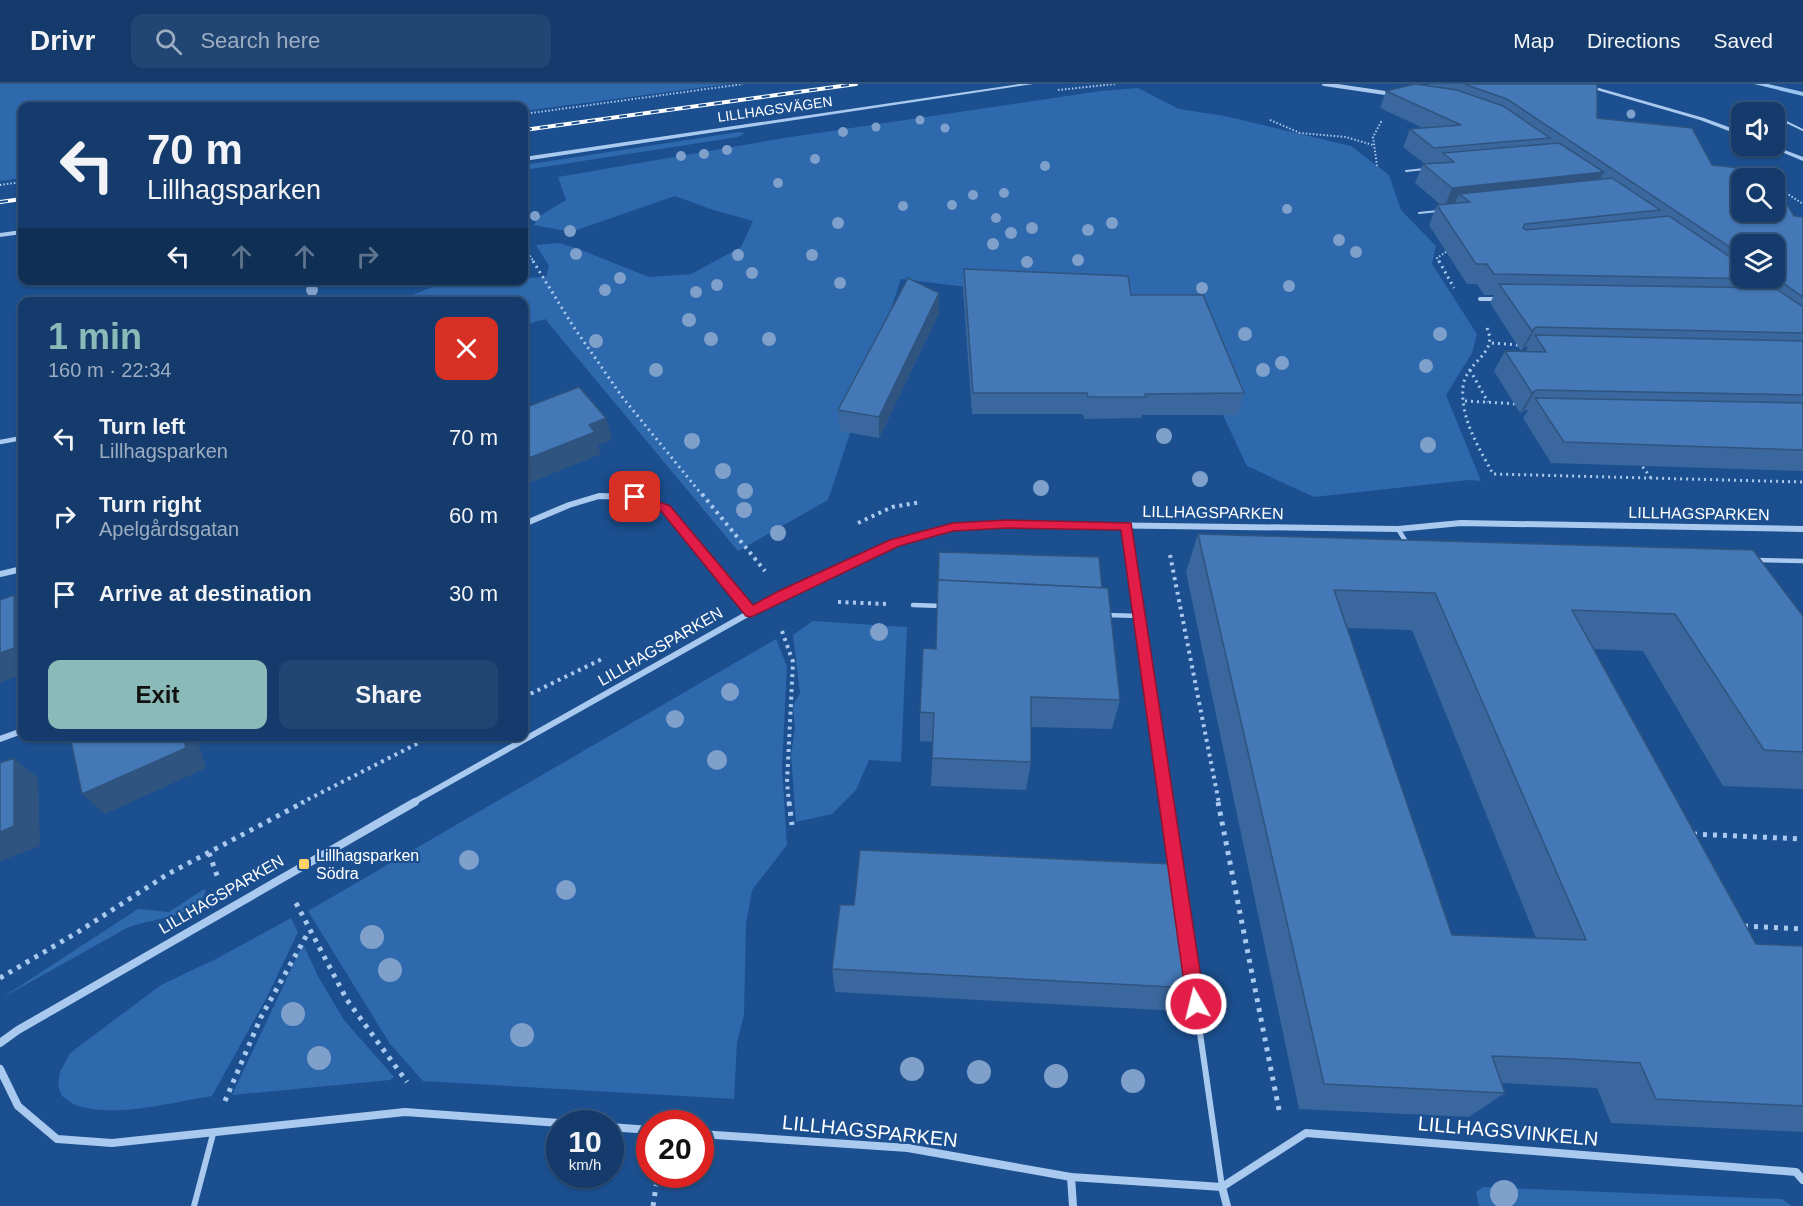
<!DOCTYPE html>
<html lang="en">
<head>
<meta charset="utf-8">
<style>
	:root { --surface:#143b6b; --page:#214673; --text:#f1f3f6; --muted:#9dadc1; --line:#33557e; --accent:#8bbbb9 }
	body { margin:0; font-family:Arial,sans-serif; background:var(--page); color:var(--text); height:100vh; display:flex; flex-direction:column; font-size:22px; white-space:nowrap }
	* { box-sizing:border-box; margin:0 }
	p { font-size:20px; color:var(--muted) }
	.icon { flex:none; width:33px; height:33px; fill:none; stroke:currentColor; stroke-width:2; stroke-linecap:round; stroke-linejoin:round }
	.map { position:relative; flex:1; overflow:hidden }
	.side { position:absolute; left:18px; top:213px; width:510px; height:444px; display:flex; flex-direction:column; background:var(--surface); border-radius:12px; box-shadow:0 2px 4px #0004,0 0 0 2px var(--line) }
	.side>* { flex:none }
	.hud { position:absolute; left:18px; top:18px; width:510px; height:183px; border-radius:12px; box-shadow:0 2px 4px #0004,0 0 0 2px var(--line); background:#143b6b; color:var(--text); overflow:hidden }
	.tools { position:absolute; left:1731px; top:18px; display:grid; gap:12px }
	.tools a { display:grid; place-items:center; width:54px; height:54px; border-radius:12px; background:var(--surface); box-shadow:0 2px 4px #0004,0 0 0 2px var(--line); font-size:30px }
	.speed { position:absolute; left:546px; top:1026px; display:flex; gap:12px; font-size:30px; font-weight:700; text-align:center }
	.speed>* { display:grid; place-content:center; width:78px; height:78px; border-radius:50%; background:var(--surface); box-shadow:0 2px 4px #0004,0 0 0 2px var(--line); line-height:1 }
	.speed small { font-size:15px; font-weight:400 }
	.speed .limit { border:9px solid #d22; background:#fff; color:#111 }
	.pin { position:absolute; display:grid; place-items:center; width:51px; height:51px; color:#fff; margin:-26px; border-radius:12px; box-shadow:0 3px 9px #0006 }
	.me { position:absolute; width:66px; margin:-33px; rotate:352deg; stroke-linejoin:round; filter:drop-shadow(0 0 4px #0008) }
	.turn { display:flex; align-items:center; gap:21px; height:126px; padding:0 30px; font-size:27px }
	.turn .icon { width:78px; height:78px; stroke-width:2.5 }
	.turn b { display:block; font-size:42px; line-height:51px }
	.lanes { display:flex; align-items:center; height:57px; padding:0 30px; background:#0003; justify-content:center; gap:30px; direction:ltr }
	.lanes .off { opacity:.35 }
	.round { display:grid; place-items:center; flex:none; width:63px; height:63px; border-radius:12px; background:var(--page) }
	.overview { display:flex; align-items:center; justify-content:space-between; height:102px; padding:0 30px }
	h1 { font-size:36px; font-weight:800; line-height:45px; color:var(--accent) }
	.primary-button { display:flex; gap:12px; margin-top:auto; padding:12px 30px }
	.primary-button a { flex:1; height:69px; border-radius:12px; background:var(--accent); color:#111; font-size:24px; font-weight:800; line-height:69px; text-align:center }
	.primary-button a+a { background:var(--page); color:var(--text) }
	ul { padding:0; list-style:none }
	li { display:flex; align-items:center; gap:18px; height:78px; padding:0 30px }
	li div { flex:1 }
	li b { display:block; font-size:22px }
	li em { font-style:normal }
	header { display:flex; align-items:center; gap:36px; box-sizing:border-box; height:84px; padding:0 30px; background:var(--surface); border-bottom:2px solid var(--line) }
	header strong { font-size:28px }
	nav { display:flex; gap:33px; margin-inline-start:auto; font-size:21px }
	.search { width:420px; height:54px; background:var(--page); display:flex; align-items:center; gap:15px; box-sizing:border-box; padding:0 21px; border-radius:12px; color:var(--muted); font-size:22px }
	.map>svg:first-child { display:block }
	.green { fill:#2e69ad }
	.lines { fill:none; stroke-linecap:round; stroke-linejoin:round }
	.stream { fill:#9cc4f0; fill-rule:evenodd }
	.path-far3 { stroke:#a9c9ee; stroke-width:2; stroke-dasharray:1.5 2; stroke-linecap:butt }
	.path-far2 { stroke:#a9c9ee; stroke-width:3; stroke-dasharray:2 4; stroke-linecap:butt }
	.path-far1 { stroke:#a9c9ee; stroke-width:4; stroke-dasharray:3 4.5; stroke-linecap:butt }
	.path { stroke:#a9c9ee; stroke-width:5; stroke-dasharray:4 6; stroke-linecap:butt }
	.service-far3 { stroke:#a9c9ee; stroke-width:2 }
	.service-far2 { stroke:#a9c9ee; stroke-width:4 }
	.service-far1 { stroke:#a9c9ee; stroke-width:4.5 }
	.service { stroke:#a9c9ee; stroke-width:6 }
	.minor-far3 { stroke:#a9c9ee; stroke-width:4 }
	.minor-far2 { stroke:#a9c9ee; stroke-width:4.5 }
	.minor-far1 { stroke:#a9c9ee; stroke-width:6 }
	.minor { stroke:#a9c9ee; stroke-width:8 }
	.tertiary { fill:#a9c9ee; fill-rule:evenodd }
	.rail-casing { stroke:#fff; stroke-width:4 }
	.rail { stroke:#1b4f8f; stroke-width:2; stroke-dasharray:8; stroke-linecap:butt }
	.tree { fill:#7ea0ca }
	.wall { fill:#3a679d; fill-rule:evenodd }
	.shaded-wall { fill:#305480 }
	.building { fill:#4478b7; stroke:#305480; stroke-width:1.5; fill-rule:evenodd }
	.route { fill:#e11d48; stroke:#92132f; stroke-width:1.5 }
	.poi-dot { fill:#ffd166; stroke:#1b4f8f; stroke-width:2 }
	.labels { text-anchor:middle; stroke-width:4.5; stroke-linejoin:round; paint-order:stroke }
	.far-street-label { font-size:14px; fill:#fff; stroke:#1b4f8f }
	.street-label { font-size:16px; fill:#fff; stroke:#1b4f8f }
	.poi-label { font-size:16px; fill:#fff; stroke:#1b4f8f; text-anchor:start }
	.near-street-label { font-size:20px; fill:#fff; stroke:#1b4f8f }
</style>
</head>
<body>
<header>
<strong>Drivr</strong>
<div class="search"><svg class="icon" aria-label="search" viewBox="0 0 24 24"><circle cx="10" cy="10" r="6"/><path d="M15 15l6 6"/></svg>Search here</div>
<nav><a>Map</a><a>Directions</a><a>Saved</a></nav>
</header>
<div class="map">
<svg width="1803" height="1122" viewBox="0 0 1803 1122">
	<rect width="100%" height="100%" fill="#1b4f8f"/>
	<g class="green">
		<path d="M0,0H728L524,27V22H22V94L0,97Z"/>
		<path d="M1138,4L1179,25L1225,32L1351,62L1389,91L1401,126L1436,162L1432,180L1477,250L1472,269L1446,311L1481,397L1469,396L1314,413L1247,382L1174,228L901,195L828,416L738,467L545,235L524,241V218H395L447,197L524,196V194L546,193L549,182L536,161L559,159L576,164L649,193L691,190L741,163L753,137L710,125L675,112L571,148L534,141L538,133L566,116L558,93L784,54L1101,7Z"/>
		<path d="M739,48L745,49L738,53L524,86V81Z"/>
		<path d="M813,537L907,543L901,678L869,676L856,706L832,730L796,738L791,671L795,644L793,622L800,609L793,551Z"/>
		<path d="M776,555L787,582L782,684L787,761L752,806L746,840L744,931L737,958L734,1015L423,997L390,960L308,827Z"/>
		<path d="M204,805L206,807C194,837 149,833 125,845L0,915L138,825L169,828Z"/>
		<path d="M291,834L298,848L267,913L212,1012C174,1018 115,1034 78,1022C72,1020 67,1015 62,1012L58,1002L60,988L70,969L161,901L218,874Z"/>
		<path d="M303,860L319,894L344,936L394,993L390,996L232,1011Z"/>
		<path d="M1483,1103L1782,1115L1792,1122H1479L1476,1108Z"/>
	</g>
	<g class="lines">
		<path class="stream" d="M1754,0H1768L1803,8V12Z"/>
		<g class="path-far3">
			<path d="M1058,6L1115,0"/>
			<path d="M524,30L743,0"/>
			<path d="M1270,36L1300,49L1346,53L1373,61"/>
			<path d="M1377,82L1373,53L1382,36"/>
			<path d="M0,101L22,98"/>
			<path d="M1774,101L1803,120"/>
			<path d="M524,163L534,178"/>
			<path d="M1439,178L1437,174L1449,166"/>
		</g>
		<g class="path-far2">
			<path d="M533,177L573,242L623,314L703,412"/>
			<path d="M1439,177L1454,204"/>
			<path d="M1487,244C1499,271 1466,276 1463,303C1460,334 1479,364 1493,390L1803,398"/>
			<path d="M1492,259L1519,261L1525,267"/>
			<path d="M1470,286L1488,318"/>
			<path d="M1465,317L1519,320L1524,330"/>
			<path d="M1639,378L1651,394"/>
		</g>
		<g class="path-far1">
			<path d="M702,410L765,487"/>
			<path d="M858,439L892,423L921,418"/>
			<path d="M1170,471L1219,719"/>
			<path d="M838,518L887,520"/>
			<path d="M782,547L793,578L787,698L789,719"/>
			<path d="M524,613L602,575"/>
			<path d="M301,719L432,652"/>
		</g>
		<g class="path">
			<path d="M789,718L792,741"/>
			<path d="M1218,718L1280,1031"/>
			<path d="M1693,750L1803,755"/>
			<path d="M209,769L219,797"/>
			<path d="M296,819L347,916L407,998"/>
			<path d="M1744,842L1803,845"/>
			<path d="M0,894L78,848L168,790L304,718"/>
			<path d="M225,1017L261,933L309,847"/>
			<path d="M653,1122L658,1090"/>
		</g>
		<g class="service-far3">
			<path d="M1774,32L1803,46"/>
			<path d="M1774,41L1788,39"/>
			<path d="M1406,87L1425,85"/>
			<path d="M1419,129L1438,127"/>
		</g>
		<path class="service-far2" d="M1480,215H1498"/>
		<g class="service-far1">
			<path d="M1127,442L1167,719"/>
			<path d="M1398,445L1408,461"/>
			<path d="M1755,476L1803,477"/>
			<path d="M913,521L942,522"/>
			<path d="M1106,531L1139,532"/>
		</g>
		<g class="service">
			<path d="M1167,718L1222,1103"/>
			<path d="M194,1122L213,1050"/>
		</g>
		<path class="minor-far3" d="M1324,0L1392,10"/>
		<path class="minor-far2" d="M0,358L22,354"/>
		<g class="minor-far1">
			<path d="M524,440L569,421L599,412L635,413L666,424L751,528"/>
			<path d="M0,490L22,485"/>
			<path d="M0,655L22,647"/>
			<path d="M412,719L783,510L895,458L953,443L1007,440L1398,445L1461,439L1803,445"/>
		</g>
		<g class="minor">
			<path d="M0,959L18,946L415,718"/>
			<path d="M0,985L18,1022L57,1055L112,1059L405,1028L573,1040"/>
			<path d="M610,1043L650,1046"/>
			<path d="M700,1050L908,1064L1071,1093L1222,1103"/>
			<path d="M1071,1093L1073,1122"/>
			<path d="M1222,1103L1306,1049L1796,1088L1803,1096"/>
			<path d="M1222,1103L1227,1122"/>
		</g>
		<g class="tertiary">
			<path d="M1019,0H1033L524,77V73Z"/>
			<path d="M1576,0H1585L1704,34L1742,48V52L1700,36Z"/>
			<path d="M1767,62H1774L1803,73V77Z"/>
			<path d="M22,146V150L0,153V149Z"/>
		</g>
		<g class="rail-casing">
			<g id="rail">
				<path d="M524,46L856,0"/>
				<path d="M0,118L22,115"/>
			</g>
		</g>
		<use href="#rail" class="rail"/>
	</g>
	<g class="tree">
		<circle cx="1631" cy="30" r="4.5"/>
		<circle cx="920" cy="36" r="4.5"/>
		<circle cx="876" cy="43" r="4.5"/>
		<circle cx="945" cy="44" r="4.5"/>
		<circle cx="843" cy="48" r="5"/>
		<circle cx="727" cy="66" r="5"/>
		<circle cx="704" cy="70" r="5"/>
		<circle cx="681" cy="72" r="5"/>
		<circle cx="815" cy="75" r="5"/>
		<circle cx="1045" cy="82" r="5"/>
		<circle cx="778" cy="99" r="5"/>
		<circle cx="1004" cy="109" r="5"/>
		<circle cx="973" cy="111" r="5"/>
		<circle cx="952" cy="121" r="5"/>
		<circle cx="903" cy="122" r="5"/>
		<circle cx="1287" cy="125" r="5"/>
		<circle cx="535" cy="132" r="5"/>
		<circle cx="996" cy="134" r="5"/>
		<circle cx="838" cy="139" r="6"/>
		<circle cx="1112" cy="139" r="6"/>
		<circle cx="1032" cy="144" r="6"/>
		<circle cx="1088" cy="146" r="6"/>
		<circle cx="570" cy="147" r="6"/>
		<circle cx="1011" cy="149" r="6"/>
		<circle cx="1339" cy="156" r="6"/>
		<circle cx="993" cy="160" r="6"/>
		<circle cx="1356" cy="168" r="6"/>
		<circle cx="576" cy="170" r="6"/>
		<circle cx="738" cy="171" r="6"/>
		<circle cx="812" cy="171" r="6"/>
		<circle cx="1078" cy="176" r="6"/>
		<circle cx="1027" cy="178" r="6"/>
		<circle cx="752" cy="189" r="6"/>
		<circle cx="620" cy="194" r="6"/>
		<circle cx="840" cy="199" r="6"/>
		<circle cx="717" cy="201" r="6"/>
		<circle cx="1289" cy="202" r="6"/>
		<circle cx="1202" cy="204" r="6"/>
		<circle cx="312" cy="206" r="6"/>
		<circle cx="605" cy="206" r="6"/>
		<circle cx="696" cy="208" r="6"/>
		<circle cx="689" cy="236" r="7"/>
		<circle cx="1245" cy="250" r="7"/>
		<circle cx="1440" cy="250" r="7"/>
		<circle cx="711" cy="255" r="7"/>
		<circle cx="769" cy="255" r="7"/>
		<circle cx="596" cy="257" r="7"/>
		<circle cx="1282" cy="279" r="7"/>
		<circle cx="1426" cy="282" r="7"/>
		<circle cx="656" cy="286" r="7"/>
		<circle cx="1263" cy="286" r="7"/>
		<circle cx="1164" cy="352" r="8"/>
		<circle cx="692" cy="357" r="8"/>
		<circle cx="1428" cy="361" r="8"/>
		<circle cx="723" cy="387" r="8"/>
		<circle cx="1200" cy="395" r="8"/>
		<circle cx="1041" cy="404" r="8"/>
		<circle cx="745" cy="407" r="8"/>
		<circle cx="744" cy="426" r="8"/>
		<circle cx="778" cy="449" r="8"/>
		<circle cx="879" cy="548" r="9"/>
		<circle cx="730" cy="608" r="9"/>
		<circle cx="675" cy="635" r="9"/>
		<circle cx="717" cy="676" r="10"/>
		<circle cx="469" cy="776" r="10"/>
		<circle cx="566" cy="806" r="10"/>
		<circle cx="372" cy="853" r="12"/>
		<circle cx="390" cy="886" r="12"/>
		<circle cx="293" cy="930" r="12"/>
		<circle cx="522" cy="951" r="12"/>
		<circle cx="319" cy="974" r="12"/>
		<circle cx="912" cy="985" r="12"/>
		<circle cx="979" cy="988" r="12"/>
		<circle cx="1056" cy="992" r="12"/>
		<circle cx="1133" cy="997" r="12"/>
		<circle cx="1504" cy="1110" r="14"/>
	</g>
	<g class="wall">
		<path d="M1429,0H1597V34L1712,81L1794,132L1803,133V387L1551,379L1523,334L1528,326H1524L1520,329L1494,287L1505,267H1526L1528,263H1525L1521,267L1490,219L1494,211H1484L1477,200H1467L1429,141L1437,121H1441L1415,99L1423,80H1425L1403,63L1410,45L1423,44L1380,24L1386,7L1428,2ZM1742,160L1774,194H1742Z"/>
		<path d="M964,185L1131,211L1244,309L1238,331H1142L1141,334L1084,335L1083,330H972L963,206Z"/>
		<path d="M939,209V229L879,354L840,347L838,326Z"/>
		<path d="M1198,450L1803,532V705L1723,702L1643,567L1594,565L1756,860L1803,862V1048L1611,1039L1597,1004L1502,999L1505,1009L1469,1033L1299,1025L1186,488ZM1347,544L1412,546L1536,854L1452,851Z"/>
		<path d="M1102,504L1120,616L1112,645L1031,643V678L1026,706L931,702L933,658L920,657V628L936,565Z"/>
		<path d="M832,885L1190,904L1177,927L835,908Z"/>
	</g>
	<g class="shaded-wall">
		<path d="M1604,88L1593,107L1470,118L1459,110L1454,122L1444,123L1452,104Z"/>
		<path d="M939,209V229L879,354V333Z"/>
		<path d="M1536,243L1525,263L1521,267L1532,247Z"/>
		<path d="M1536,306L1524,326L1520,329L1532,309Z"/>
		<path d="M606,334L612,356L598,361L601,370L524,401V376L589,341Z"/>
		<path d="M14,511L22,519V590L0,599V569Z"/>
		<path d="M183,652H196L206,684L105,730L82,710Z"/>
		<path d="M14,674L38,694L40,762L0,777V748Z"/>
	</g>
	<g class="building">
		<path d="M1415,0L1457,6L1503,22L1550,54L1434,64L1410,45L1461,41L1386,7Z"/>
		<path d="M1464,0H1597V34L1692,44L1712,81L1768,87L1772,94H1742V128H1774V99L1794,132L1803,133V213L1774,193V160H1742V171L1507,15Z"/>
		<path d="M1559,59L1604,88L1452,104L1423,80L1454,78L1443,69Z"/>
		<path d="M1612,94L1660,126L1525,140L1523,144L1526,146L1669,132L1742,181V194H1760L1763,195L1494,190L1487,180H1476L1437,121L1470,118L1459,110Z"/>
		<path d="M964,185L1128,192L1131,211H1203L1244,309L1145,310L1146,313H1088L1087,309H973Z"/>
		<path d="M908,194L939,209L879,333L838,326Z"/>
		<path d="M1499,200L1775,204L1803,223V249L1536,243L1532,247Z"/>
		<path d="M1535,251L1803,257V311L1536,306L1532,309L1505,267L1546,268Z"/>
		<path d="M579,303L606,334L589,341L595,348L524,376V324Z"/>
		<path d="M1535,314L1803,319V366L1564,358Z"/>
		<path d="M1198,450L1753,466L1803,532V668L1764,666L1675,530L1572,526L1756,860L1803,862V1022L1656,1015L1640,979L1571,975L1492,972L1505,1009L1324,1000ZM1334,506L1435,509L1586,856L1452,851Z"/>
		<path d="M939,468L1099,473L1102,504L938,496V507Z"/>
		<path d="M938,496L1108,504L1120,616L1031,613V678L932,674L934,629L920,628L923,564L936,565Z"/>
		<path d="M14,511V564L0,569V516Z"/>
		<path d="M70,652H183L186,664L82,710Z"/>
		<path d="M14,674V742L0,748V679Z"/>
		<path d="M860,766L1172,780L1190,904L832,885L840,821H854Z"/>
	</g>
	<path class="route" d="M635,409L670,422L753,521L779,507L890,456L953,439L1007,436L1131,439L1205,920L1202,927L1196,929L1190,927L1187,920L1121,446L1007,444L953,447L899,462L751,533L746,532L661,427L631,416L629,413Z"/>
	<rect class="poi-dot" x="298" y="774" width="12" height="12" rx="3"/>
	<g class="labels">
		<g class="far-street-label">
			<text transform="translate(775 25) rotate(-8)" y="5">LILLHAGSVÄGEN</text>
		</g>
		<g class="street-label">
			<text transform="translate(1213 428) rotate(1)" y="6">LILLHAGSPARKEN</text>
			<text transform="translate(1699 429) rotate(1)" y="6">LILLHAGSPARKEN</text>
			<text transform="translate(660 562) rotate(-30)" y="6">LILLHAGSPARKEN</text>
			<text transform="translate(221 810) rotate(-30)" y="6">LILLHAGSPARKEN</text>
		</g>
		<g class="poi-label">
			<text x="316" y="777">Lillhagsparken<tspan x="316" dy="18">Södra</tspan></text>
		</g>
		<g class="near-street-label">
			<text transform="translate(870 1047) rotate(6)" y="7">LILLHAGSPARKEN</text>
			<text transform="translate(1508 1047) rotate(5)" y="7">LILLHAGSVINKELN</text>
		</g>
	</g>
</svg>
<div class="tools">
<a><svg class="icon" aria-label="sound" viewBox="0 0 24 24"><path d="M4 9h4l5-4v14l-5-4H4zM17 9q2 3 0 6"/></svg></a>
<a><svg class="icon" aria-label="search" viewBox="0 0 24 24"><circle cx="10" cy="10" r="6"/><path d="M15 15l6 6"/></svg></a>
<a><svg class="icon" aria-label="layers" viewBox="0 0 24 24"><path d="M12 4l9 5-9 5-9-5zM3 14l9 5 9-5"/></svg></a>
</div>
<div class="speed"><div>10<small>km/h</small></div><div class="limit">20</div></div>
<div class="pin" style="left:635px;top:413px;background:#d93025"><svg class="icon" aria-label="arrive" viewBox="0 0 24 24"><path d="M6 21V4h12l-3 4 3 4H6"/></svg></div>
<svg class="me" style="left:1196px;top:920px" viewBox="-20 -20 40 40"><circle r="17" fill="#e11d48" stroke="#fff" stroke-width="3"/><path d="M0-11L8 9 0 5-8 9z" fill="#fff"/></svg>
<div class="hud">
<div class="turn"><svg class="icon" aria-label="left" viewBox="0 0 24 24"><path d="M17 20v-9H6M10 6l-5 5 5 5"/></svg><div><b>70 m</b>Lillhagsparken</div></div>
<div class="lanes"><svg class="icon" aria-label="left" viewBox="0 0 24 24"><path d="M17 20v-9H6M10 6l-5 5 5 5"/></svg><svg class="icon off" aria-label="ahead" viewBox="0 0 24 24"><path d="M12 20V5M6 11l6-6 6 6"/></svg><svg class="icon off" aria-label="ahead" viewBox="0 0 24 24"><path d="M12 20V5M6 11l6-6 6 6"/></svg><svg class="icon off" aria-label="right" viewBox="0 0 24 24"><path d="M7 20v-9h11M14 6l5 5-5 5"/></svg></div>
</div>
<section class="side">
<div class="overview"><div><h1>1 min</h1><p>160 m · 22:34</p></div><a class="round" style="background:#d93025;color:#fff"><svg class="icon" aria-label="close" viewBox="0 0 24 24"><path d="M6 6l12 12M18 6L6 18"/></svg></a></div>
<ul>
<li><svg class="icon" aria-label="left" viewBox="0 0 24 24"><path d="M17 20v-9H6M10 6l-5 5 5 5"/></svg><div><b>Turn left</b><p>Lillhagsparken</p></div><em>70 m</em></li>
<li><svg class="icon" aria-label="right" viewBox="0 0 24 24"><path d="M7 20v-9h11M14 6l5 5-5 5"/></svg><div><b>Turn right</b><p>Apelgårdsgatan</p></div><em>60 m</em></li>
<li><svg class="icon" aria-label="arrive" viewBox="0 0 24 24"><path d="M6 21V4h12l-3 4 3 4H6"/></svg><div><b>Arrive at destination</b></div><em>30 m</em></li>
</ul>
<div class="primary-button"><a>Exit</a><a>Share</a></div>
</section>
</div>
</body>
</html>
